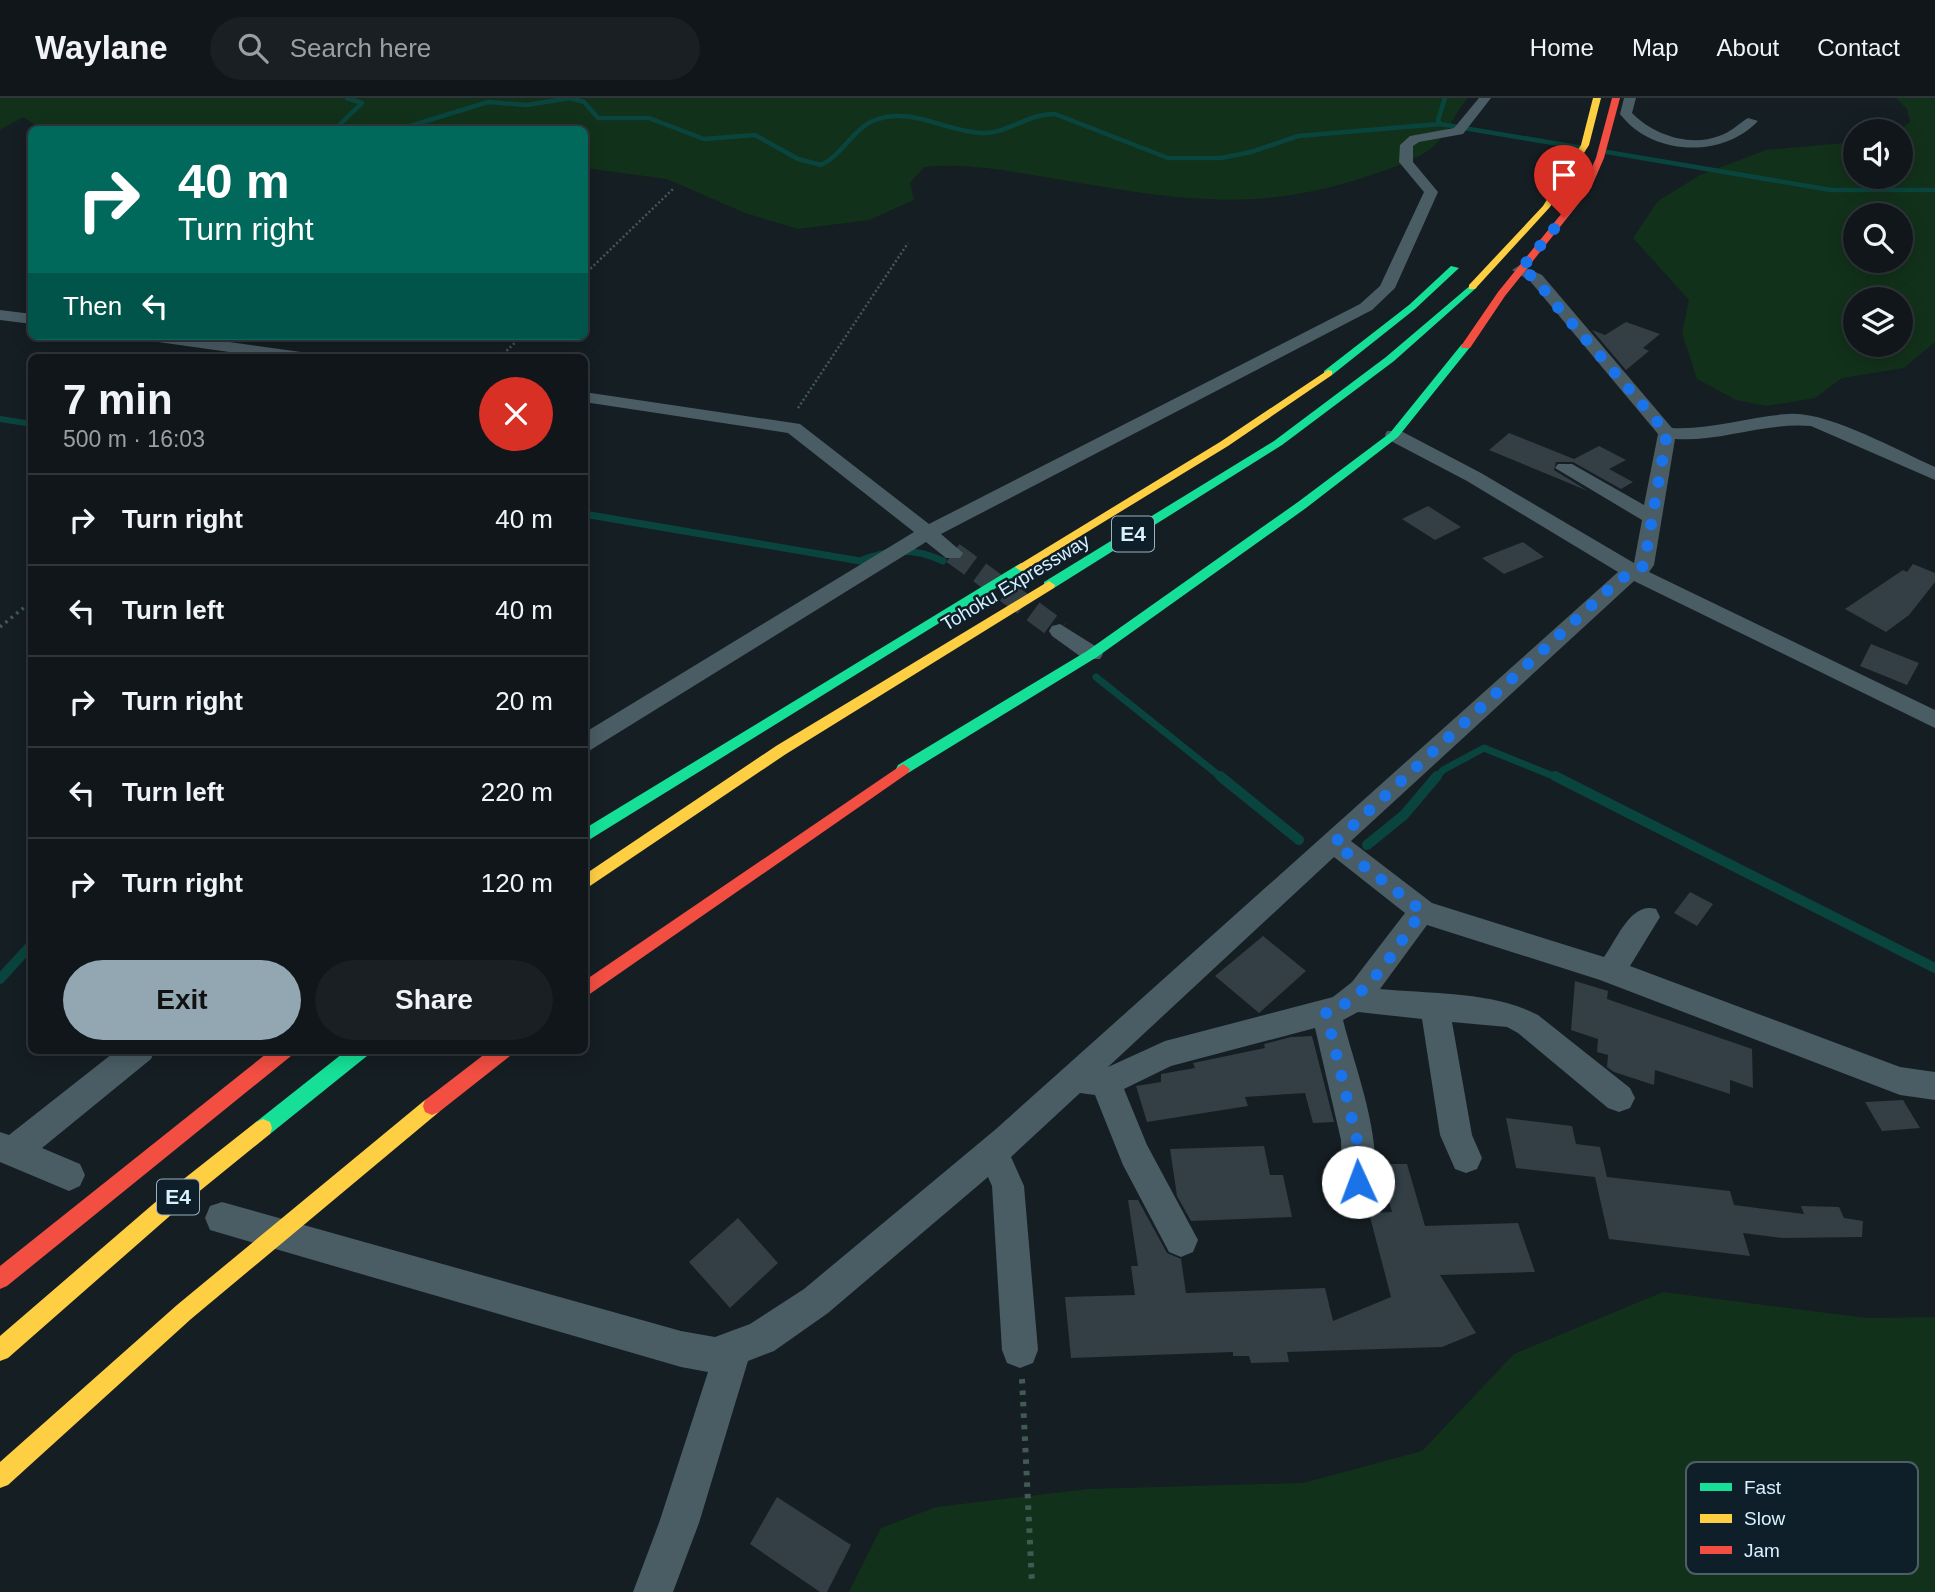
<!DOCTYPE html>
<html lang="en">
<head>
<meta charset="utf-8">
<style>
	:root { --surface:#10161a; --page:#191f23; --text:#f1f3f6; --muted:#9c9fa2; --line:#303539; --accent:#93a7b2 }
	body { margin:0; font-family:Helvetica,sans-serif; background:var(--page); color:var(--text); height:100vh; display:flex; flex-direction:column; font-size:26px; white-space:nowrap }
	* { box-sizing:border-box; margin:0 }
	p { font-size:23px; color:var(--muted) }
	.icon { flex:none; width:38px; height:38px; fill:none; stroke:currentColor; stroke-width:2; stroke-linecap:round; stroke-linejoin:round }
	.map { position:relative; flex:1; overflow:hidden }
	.details { position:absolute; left:28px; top:256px; width:560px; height:700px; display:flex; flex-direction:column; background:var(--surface); border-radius:10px; box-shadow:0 4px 18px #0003,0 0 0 2px var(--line) }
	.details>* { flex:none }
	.banner { position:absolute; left:28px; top:28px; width:560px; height:214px; border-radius:10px; box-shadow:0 4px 18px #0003,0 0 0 2px var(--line); background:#00695c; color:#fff; overflow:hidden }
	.tools { position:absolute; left:1843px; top:21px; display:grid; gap:14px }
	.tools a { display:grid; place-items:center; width:70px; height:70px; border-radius:50%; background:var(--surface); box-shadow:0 4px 18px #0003,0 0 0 2px var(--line); font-size:35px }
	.pin { position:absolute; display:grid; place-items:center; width:60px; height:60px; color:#fff; margin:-72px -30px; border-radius:50% 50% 50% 0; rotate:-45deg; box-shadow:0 0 7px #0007 }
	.pin .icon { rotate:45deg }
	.me { position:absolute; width:77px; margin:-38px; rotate:358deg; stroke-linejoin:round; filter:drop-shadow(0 0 5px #0008) }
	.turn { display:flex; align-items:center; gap:24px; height:147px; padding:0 35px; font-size:32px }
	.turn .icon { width:91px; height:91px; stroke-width:2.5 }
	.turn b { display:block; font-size:49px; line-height:60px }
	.then { display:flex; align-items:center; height:66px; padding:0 35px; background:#0003; gap:14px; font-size:26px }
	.round { display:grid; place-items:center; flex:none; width:74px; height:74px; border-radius:37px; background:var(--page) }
	.summary { display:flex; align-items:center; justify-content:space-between; height:119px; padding:0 35px }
	h1 { font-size:42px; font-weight:700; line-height:52px }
	.action { display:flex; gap:14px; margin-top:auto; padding:14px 35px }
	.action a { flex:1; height:80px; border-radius:42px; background:var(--accent); color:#111; font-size:28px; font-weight:700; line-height:80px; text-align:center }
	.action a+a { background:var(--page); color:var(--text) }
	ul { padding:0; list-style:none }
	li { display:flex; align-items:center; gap:21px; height:91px; padding:0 35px; border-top:2px solid var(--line) }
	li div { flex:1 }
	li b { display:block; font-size:26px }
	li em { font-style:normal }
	header { display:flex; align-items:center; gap:42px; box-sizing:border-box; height:98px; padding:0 35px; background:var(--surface); border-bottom:2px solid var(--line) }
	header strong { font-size:33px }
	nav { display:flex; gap:38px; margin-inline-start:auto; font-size:24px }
	.search { width:490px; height:63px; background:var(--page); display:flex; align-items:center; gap:18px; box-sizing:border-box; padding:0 24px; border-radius:38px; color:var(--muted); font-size:26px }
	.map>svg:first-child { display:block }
	.green { fill:#12311a; fill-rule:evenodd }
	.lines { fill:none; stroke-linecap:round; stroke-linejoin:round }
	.stream-far3 { stroke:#09453e; stroke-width:4.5 }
	.stream-far2 { stroke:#09453e; stroke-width:6 }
	.stream-far1 { stroke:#09453e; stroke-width:7 }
	.stream { stroke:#09453e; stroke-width:10 }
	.building { fill:#333e45 }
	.street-tunnel { stroke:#323e44; stroke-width:22; stroke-dasharray:22 11; stroke-linecap:butt }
	.path-far2 { stroke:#415b54; stroke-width:2.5; stroke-dasharray:2 2.5; stroke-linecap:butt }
	.path-far1 { stroke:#415b54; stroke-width:3.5; stroke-dasharray:2.5 4.5; stroke-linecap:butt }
	.path { stroke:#415b54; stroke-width:6; stroke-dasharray:4.5 7; stroke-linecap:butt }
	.street { fill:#4a5c64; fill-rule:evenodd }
	.fast { fill:#16e098; fill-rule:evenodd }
	.slow { fill:#ffcf43; fill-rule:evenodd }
	.jam { fill:#f24e42; fill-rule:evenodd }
	.route { stroke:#1a73e8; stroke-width:12; stroke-dasharray:0 21.6 }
	.labels { text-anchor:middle; stroke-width:5; stroke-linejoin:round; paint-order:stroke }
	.far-street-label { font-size:19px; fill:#d7f1ff; stroke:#0f1f29 }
	.shield { fill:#0f1f29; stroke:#9bb2bf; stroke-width:2 }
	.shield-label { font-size:21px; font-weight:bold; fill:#d7f1ff }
	.key { fill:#0f1f29; stroke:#4b5e69; stroke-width:2 }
	.key-label { font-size:19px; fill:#d7f1ff }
</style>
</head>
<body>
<header>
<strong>Waylane</strong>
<div class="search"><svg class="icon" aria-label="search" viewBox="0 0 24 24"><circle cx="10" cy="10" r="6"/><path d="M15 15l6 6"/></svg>Search here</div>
<nav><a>Home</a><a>Map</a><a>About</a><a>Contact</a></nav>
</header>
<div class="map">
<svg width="1935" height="1494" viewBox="0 0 1935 1494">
	<rect width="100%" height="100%" fill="#151e23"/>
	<g class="green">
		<path d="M0,0H1468C1455,14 1448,35 1434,48C1416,64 1379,74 1356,82C1247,116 1164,99 1056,81C1011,74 970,64 924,69L910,85L914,102L869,122L798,131L745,115L667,81L585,70L584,32H43L23,19L0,32Z"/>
		<path d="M1896,0H1935V244L1904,270L1842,280L1815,300L1767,308L1736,302L1697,281L1682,235L1689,202L1633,140L1658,103L1700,77L1766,52L1855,44V79H1900L1898,33L1910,24L1907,11ZM1900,117V163H1855V117ZM1855,201H1900V247H1855Z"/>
		<path d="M1663,1194L1867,1220L1935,1219V1494H849L881,1430L936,1409L1088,1391L1303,1385L1422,1353L1514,1256Z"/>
	</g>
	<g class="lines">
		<g class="stream-far3">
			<path d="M1440,26L1438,22L1445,0"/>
			<path d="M334,32L362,5L347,0"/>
			<path d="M397,32L488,4L527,7L570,0L584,4L598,20H649L704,41L755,37L798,61L821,67C843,57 852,31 875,22C911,8 946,34 982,35C1008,36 1028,15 1055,16L1168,60H1221L1251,54L1298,38L1440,26L1583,50"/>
			<path d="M1601,53L1831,92H1935"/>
		</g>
		<path class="stream-far2" d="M0,321L32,326"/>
		<g class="stream-far1">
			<path d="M584,416L860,463C890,451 913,449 943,463"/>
			<path d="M1096,579L1222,680"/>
			<path d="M1436,680L1443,672L1484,650L1558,680"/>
		</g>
		<g class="stream">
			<path d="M1220,678L1299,742"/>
			<path d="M1555,678L1935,870"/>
			<path d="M1367,747L1404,717L1437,678"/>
			<path d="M0,881L32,846"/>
		</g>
	</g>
	<g class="building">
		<path d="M1626,224L1660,236L1643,250L1649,253L1626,272L1592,232L1605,237Z"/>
		<path d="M1509,335L1574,361L1599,348L1626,362L1609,371L1633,384L1621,391L1573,364H1556L1554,372L1588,393L1489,352Z"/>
		<path d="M1428,408L1461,429L1435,442L1402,421Z"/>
		<path d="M1523,444L1544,459L1504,476L1482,460Z"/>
		<path d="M1913,466L1935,475V484L1909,517L1886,534L1845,511L1903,472L1907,474Z"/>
		<path d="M1871,546L1919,565L1907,587L1860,568Z"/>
		<path d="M1690,794L1713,806L1697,828L1674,815Z"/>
		<path d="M1263,838L1306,873L1259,915L1215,878Z"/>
		<path d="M1575,883L1608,893L1607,901L1752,951L1753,990L1730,982V996L1655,972L1654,987L1614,974L1607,969L1608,957L1597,954L1598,941L1571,932Z"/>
		<path d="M1312,938L1334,1024L1313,1025L1305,995L1245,999L1248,1008L1147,1024L1136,988L1161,984V976L1195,970L1193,965L1265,950L1264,946L1291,939Z"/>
		<path d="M1903,1002L1920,1030L1882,1033L1865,1004Z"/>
		<path d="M1506,1020L1572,1028L1576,1046L1600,1049L1607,1079L1730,1093L1734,1107L1804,1116L1801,1108L1839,1109L1844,1120L1863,1123L1862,1139L1783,1140L1743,1135L1750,1158L1609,1141L1595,1079L1516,1070Z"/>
		<path d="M1264,1048L1270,1077H1283L1292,1119L1191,1123L1177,1098L1170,1051Z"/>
		<path d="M1379,1066H1407L1425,1128L1518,1125L1535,1174L1440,1177L1476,1235L1442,1249L1287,1254L1289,1264L1251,1265L1249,1258H1233V1254L1071,1260L1065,1199L1135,1197L1131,1168H1138L1128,1102H1138L1167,1155L1181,1161L1186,1195L1325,1190L1333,1223L1391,1199L1369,1115L1392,1114Z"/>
		<path d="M738,1120L778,1165L730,1210L689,1164Z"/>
		<path d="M777,1399L851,1447L827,1494H820L750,1446Z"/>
	</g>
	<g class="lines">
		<path class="street-tunnel" d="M953,455L1060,533"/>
		<g class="path-far2">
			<path d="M584,177L673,91"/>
			<path d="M500,259L522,238"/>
			<path d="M798,310L908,145"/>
		</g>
		<path class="path-far1" d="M0,529L32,503"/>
		<path class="path" d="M1022,1281L1032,1486"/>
		<g class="street">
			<path d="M1479,0H1491L1463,36L1419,44L1413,48V64L1438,94L1395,190L1372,212L941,436L963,455L960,460H946L926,444L584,656V635L914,434L788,335L584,304V294L800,326L929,426L1360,206L1380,188L1424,94L1399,64L1400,47L1410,38L1454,30Z"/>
			<path d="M1624,0H1636L1632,15C1653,37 1690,49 1719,38C1730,35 1738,26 1748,20L1758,23C1722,61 1652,58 1620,16Z"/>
			<path d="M1520,167L1542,177L1672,330C1713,332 1749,318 1789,316C1828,313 1898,353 1935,369V382L1811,328C1765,324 1721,344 1675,341L1654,467L1649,474L1935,612V630L1634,483L1351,743L1432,805L1604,859C1617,841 1631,803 1656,811L1660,819L1630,868L1900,969L1935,974V1002L1900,997L1600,882L1427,827L1380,891C1431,896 1492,893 1538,917L1630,990L1635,1000L1630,1010L1619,1014L1608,1010L1518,935L1507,929L1452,924L1472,1037L1482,1060L1477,1071L1466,1075L1455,1071L1440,1037L1422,921L1358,914L1343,922C1354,967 1388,1053 1370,1095L1358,1100L1346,1095L1342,1084L1341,1042L1315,930L1171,968L1124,991L1147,1047L1198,1142L1193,1154L1181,1159L1169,1154L1123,1067L1095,997L1080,995L1011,1059L1024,1088L1038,1252L1033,1265L1020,1270L1007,1265L1002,1252L992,1088L988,1079L828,1215L774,1253L748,1263L699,1425L673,1494H633L659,1425L708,1274L681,1269L210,1132L205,1120L210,1108L222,1104L681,1233L715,1239L750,1226L804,1191L996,1031L1618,474L1467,383L1387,341L1385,337L1387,333H1401L1481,375L1634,465L1642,422L1555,370L1558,366H1572L1644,407L1658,336L1530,183L1512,172ZM1334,759L1405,815L1352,884L1333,899L1165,943L1108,969Z"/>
			<path d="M0,212L32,216V226L0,222Z"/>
			<path d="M143,238H187L301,254L310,259H265L151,243Z"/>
			<path d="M1060,526L1100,551L1103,556L1100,561H1084L1052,538L1049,533L1052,528Z"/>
			<path d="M117,952H155L151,961L42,1050L80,1066L85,1077L80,1088L69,1093L0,1064V1034L9,1037Z"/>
		</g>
		<g class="fast">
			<path d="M1451,168L1459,170L1415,211L1332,277H1324V273L1409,207Z"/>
			<path d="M1472,186L1477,189L1475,191L1394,263L1282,347L1054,490H1044V484L1274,343L1386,259Z"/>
			<path d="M1462,246L1471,248L1398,339L1306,410L1097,559L908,675H898L896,671L898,667L1087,553L1298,404L1390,335Z"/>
			<path d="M1021,465L1027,469L1025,472L584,745V731Z"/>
			<path d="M347,952H370L367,958L270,1036L263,1039L256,1036L254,1030L256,1024Z"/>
		</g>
		<g class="slow">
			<path d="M1593,0H1601L1589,47L1550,109L1475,191H1469V187L1543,108L1581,47Z"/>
			<path d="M1328,272L1332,273V277L1228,348L1025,472L1021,473L1015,469L1220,344Z"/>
			<path d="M1049,483L1055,487L1054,490L786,656L584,792V777L776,648Z"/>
			<path d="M432,999L439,1002L441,1008L439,1014L191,1221L8,1387L0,1390V1364L177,1207L425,1002Z"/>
			<path d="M263,1021L270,1024L272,1030L270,1036L180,1109L8,1260L0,1263V1238L166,1095L256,1024Z"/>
		</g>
		<g class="jam">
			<path d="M1612,0H1620L1604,60L1591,90L1505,198L1470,250H1462L1461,248L1498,194L1583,89L1596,60Z"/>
			<path d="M903,666L910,671L908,675L584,900V883Z"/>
			<path d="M271,952H294L291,958L7,1188L0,1191V1168Z"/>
			<path d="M490,952H513L510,958L439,1014L432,1017L425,1014L423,1008L425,1002Z"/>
		</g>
	</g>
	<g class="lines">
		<path class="route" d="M1358,1084L1357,1042L1326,914C1367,904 1398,846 1422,813L1334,745L1621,480L1635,475L1644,467L1667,335L1550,200L1536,180L1520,172L1564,119"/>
	</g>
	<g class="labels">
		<g class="far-street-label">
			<text transform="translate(1015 484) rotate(-31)" y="7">Tohoku Expressway</text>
		</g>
		<g class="shield">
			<rect x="1112" y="418.5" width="42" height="35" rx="5"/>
			<rect x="157" y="1081.5" width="42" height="35" rx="5"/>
		</g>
		<g class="shield-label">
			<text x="1133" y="443">E4</text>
			<text x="178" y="1106">E4</text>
		</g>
	</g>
	<rect x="1686" y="1364" width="232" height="112" rx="10" class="key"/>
	<rect x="1700" y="1385" width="32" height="8" fill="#16e098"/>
	<rect x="1700" y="1416" width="32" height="9" fill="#ffcf43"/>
	<rect x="1700" y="1448" width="32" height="8" fill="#f24e42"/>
	<g class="key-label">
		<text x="1744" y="1396">Fast</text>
		<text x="1744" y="1427">Slow</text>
		<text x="1744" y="1459">Jam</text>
	</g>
</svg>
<div class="tools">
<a><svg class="icon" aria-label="sound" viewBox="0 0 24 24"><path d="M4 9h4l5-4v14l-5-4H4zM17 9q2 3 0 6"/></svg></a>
<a><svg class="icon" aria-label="search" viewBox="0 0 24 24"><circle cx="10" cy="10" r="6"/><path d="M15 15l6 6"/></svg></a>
<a><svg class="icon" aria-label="layers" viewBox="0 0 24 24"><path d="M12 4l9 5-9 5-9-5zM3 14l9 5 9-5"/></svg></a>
</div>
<div class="pin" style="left:1564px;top:119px;background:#d93025"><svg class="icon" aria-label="arrive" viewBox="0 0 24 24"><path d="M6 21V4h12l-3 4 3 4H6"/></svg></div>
<svg class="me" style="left:1358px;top:1084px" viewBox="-20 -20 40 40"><circle r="19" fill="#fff"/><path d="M0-13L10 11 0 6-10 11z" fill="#1a73e8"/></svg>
<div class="banner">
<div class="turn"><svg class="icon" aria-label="right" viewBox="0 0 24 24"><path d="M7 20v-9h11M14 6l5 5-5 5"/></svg><div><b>40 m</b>Turn right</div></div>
<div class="then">Then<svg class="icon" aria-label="left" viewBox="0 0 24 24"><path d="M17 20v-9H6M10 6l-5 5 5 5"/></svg></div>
</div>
<section class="details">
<div class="summary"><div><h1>7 min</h1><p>500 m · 16:03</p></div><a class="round" style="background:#d93025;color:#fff"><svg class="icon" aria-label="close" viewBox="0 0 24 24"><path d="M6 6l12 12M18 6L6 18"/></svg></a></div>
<ul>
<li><svg class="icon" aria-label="right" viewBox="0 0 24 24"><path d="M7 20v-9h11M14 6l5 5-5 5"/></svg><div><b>Turn right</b></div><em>40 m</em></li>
<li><svg class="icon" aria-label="left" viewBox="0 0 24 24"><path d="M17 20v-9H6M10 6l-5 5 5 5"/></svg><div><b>Turn left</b></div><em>40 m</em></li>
<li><svg class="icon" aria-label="right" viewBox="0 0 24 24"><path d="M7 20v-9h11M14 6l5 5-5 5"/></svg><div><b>Turn right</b></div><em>20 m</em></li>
<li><svg class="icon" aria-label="left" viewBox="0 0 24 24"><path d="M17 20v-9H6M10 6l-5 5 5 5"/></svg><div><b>Turn left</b></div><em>220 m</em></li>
<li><svg class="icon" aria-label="right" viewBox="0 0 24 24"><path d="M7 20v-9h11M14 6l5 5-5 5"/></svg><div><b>Turn right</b></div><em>120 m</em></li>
</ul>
<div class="action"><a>Exit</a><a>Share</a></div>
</section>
</div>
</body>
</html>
